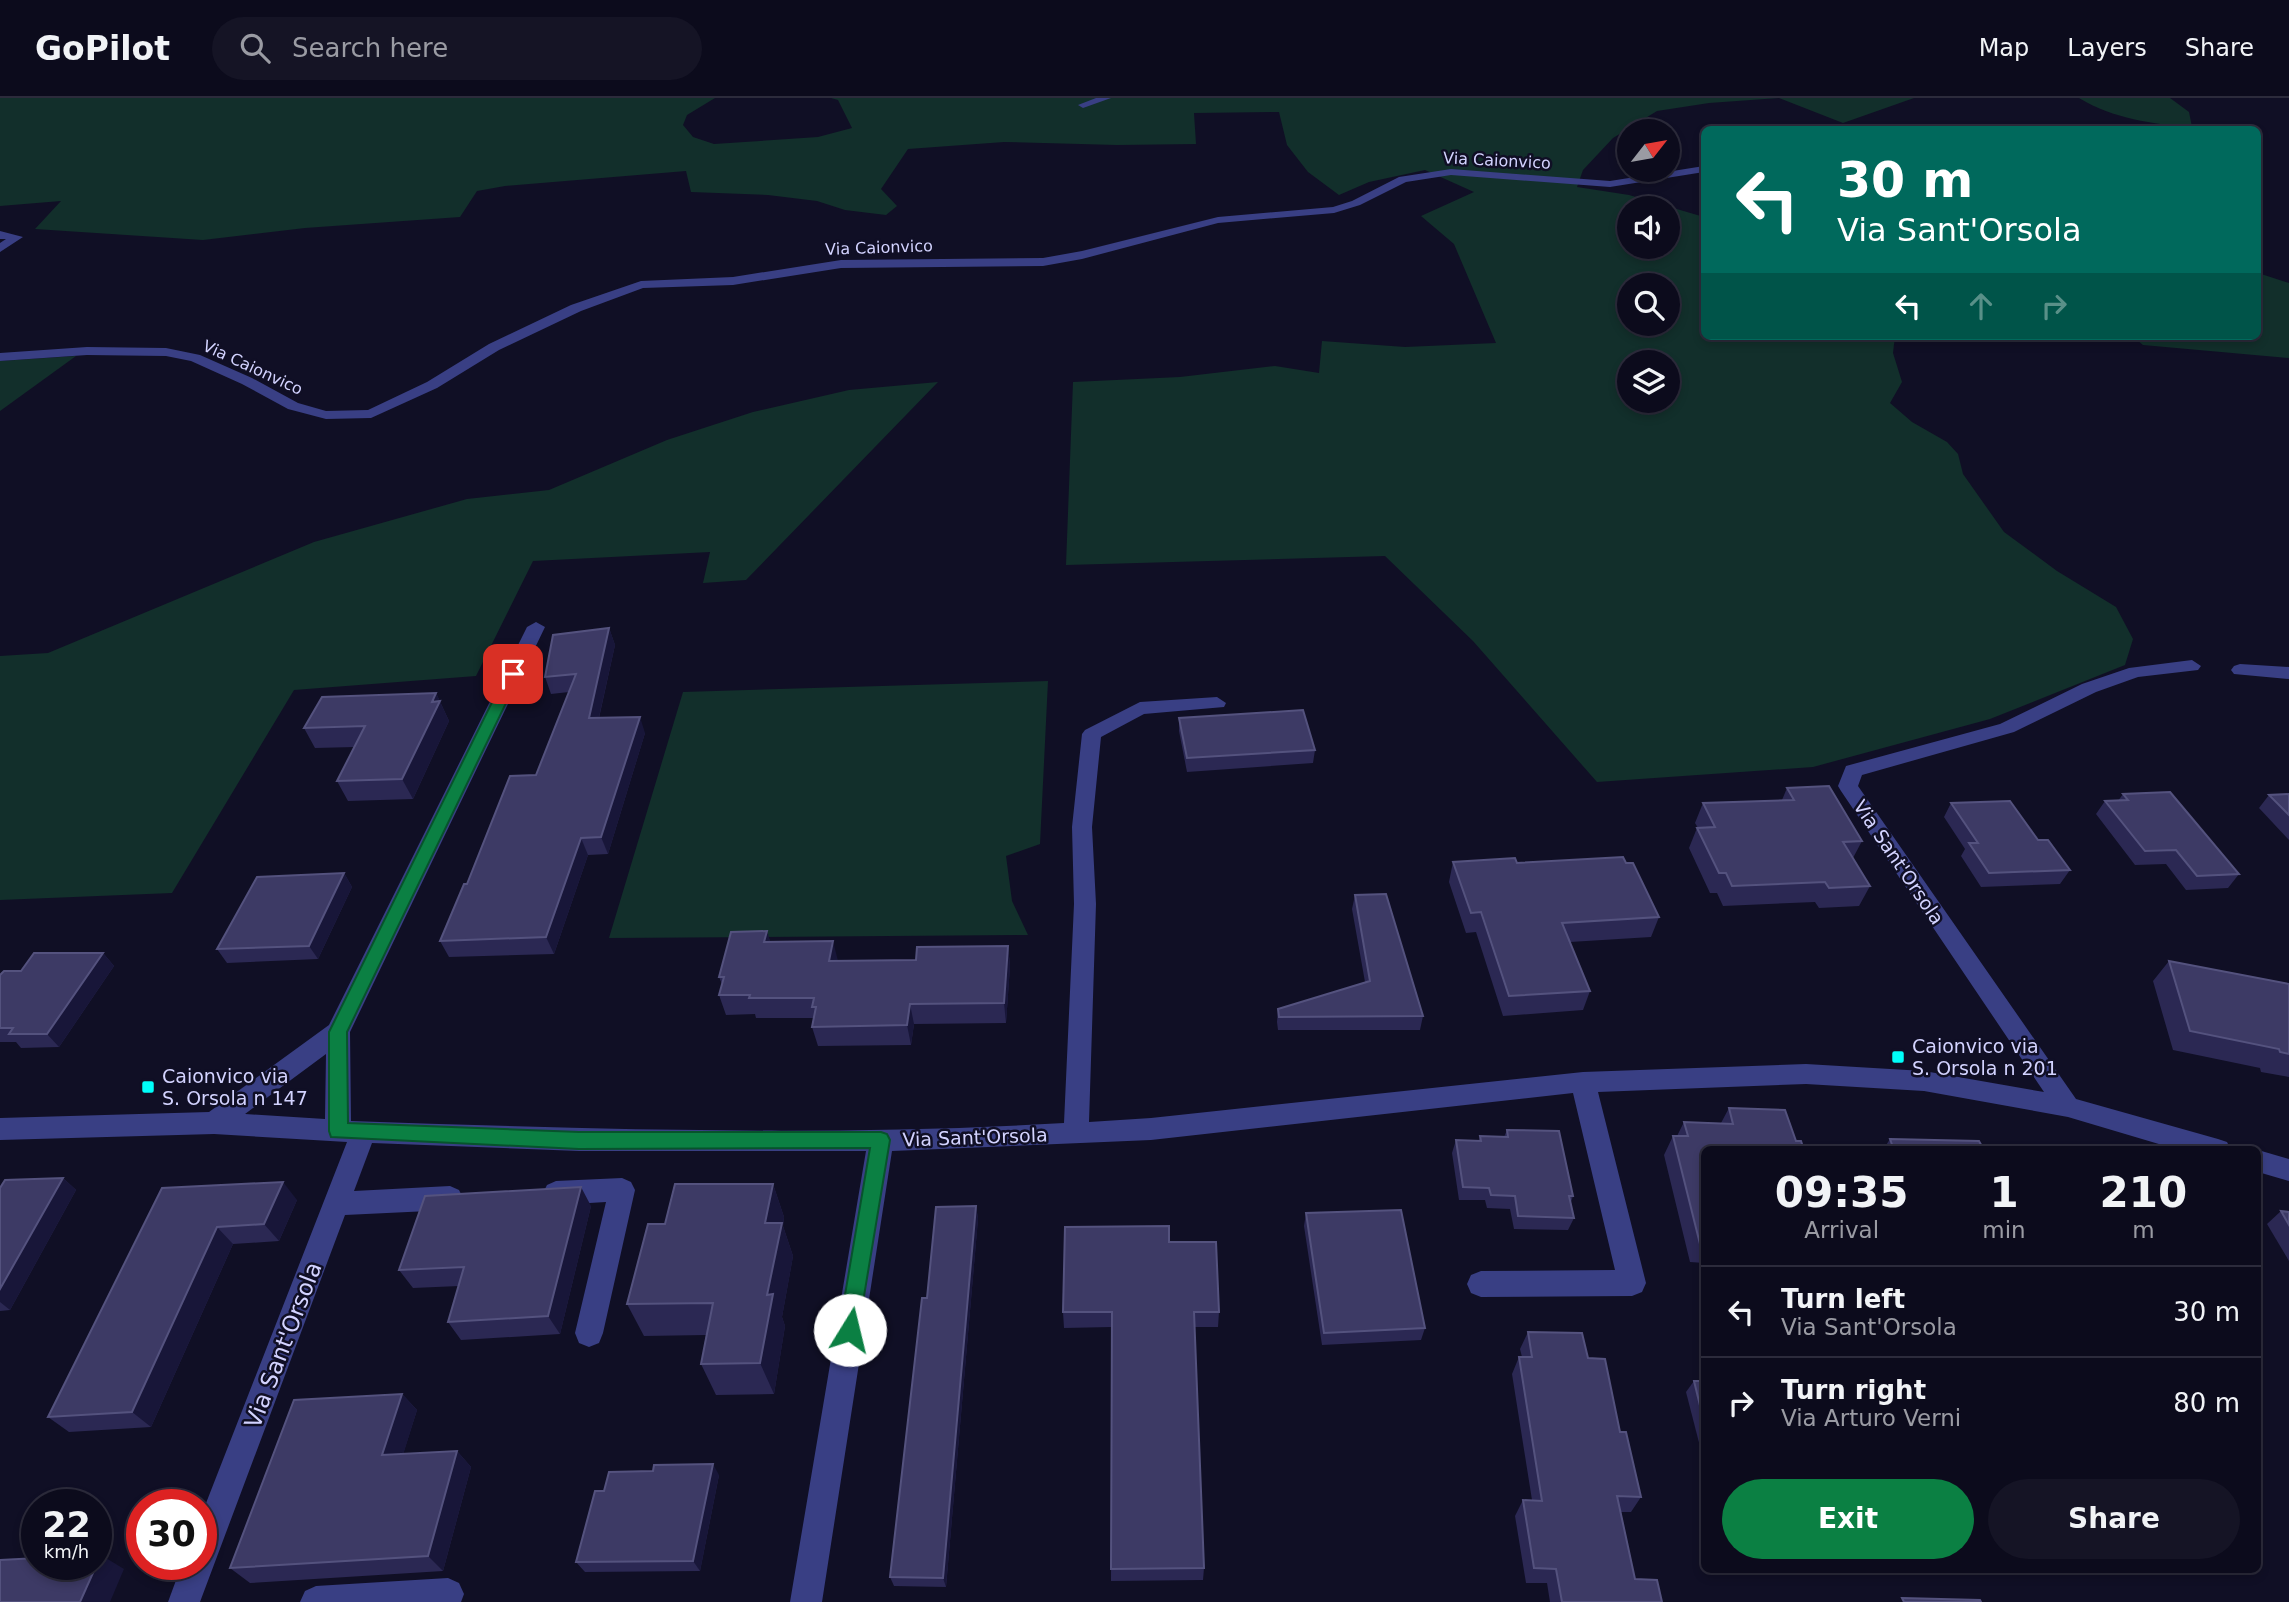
<!DOCTYPE html>
<html lang="en">
<head>
<meta charset="utf-8">
<style>
	:root { --surface:#0c0b1c; --page:#151425; --text:#f1f3f6; --muted:#9a9ba3; --line:#2c2b3b; --accent:#0b8043 }
	body { margin:0; font-family:"DejaVu Sans",sans-serif; background:var(--page); color:var(--text); height:100vh; display:flex; flex-direction:column; font-size:26px; white-space:nowrap }
	* { box-sizing:border-box; margin:0 }
	p { font-size:23px; color:var(--muted) }
	.icon { flex:none; width:38px; height:38px; fill:none; stroke:currentColor; stroke-width:2; stroke-linecap:round; stroke-linejoin:round }
	.map { position:relative; flex:1; overflow:hidden }
	.drawer { position:absolute; left:1701px; top:1048px; width:560px; height:427px; display:flex; flex-direction:column; background:var(--surface); border-radius:10px; box-shadow:0 4px 10px #0003,0 0 0 2px var(--line) }
	.drawer>* { flex:none }
	.banner { position:absolute; left:1701px; top:28px; width:560px; height:214px; border-radius:10px; box-shadow:0 4px 10px #0003,0 0 0 2px var(--line); background:#00695c; color:#fff; overflow:hidden }
	.needle { width:46px; rotate:59deg }
	.tools { position:absolute; left:1617px; top:21px; display:grid; gap:14px }
	.tools a { display:grid; place-items:center; width:63px; height:63px; border-radius:50%; background:var(--surface); box-shadow:0 4px 10px #0003,0 0 0 2px var(--line); font-size:35px }
	.speed { position:absolute; left:21px; top:1391px; display:flex; gap:14px; font-size:35px; font-weight:700; text-align:center }
	.speed>* { display:grid; place-content:center; width:91px; height:91px; border-radius:50%; background:var(--surface); box-shadow:0 4px 10px #0003,0 0 0 2px var(--line); line-height:1 }
	.speed small { font-size:18px; font-weight:400 }
	.speed .limit { border:10px solid #d22; background:#fff; color:#111 }
	.pin { position:absolute; display:grid; place-items:center; width:60px; height:60px; color:#fff; margin:-30px; border-radius:14px; box-shadow:0 4px 10px #0006 }
	.me { position:absolute; width:77px; margin:-38px; rotate:9deg; stroke-linejoin:round; filter:drop-shadow(0 0 5px #0008) }
	.turn { display:flex; align-items:center; gap:24px; height:147px; padding:0 21px; font-size:32px }
	.turn .icon { width:91px; height:91px; stroke-width:2.5 }
	.turn b { display:block; font-size:49px; line-height:60px }
	.lanes { display:flex; align-items:center; height:66px; padding:0 21px; background:#0003; justify-content:center; gap:35px; direction:ltr }
	.lanes .off { opacity:.35 }
	.eta { display:flex; justify-content:space-evenly; align-items:center; height:119px; text-align:center }
	.eta b { font-size:42px; font-weight:800; line-height:49px }
	.cta { display:flex; gap:14px; margin-top:auto; padding:14px 21px }
	.cta a { flex:1; height:80px; border-radius:42px; background:var(--accent); color:#fff; font-size:28px; font-weight:800; line-height:80px; text-align:center }
	.cta a+a { background:var(--page); color:var(--text) }
	ul { padding:0; list-style:none }
	li { display:flex; align-items:center; gap:21px; height:91px; padding:0 21px; border-top:2px solid var(--line) }
	li div { flex:1 }
	li b { display:block; font-size:26px }
	li em { font-style:normal }
	header { display:flex; align-items:center; gap:42px; box-sizing:border-box; height:98px; padding:0 35px; background:var(--surface); border-bottom:2px solid var(--line) }
	header strong { font-size:33px }
	nav { display:flex; gap:38px; margin-inline-start:auto; font-size:24px }
	.search { width:490px; height:63px; background:var(--page); display:flex; align-items:center; gap:18px; box-sizing:border-box; padding:0 24px; border-radius:38px; color:var(--muted); font-size:26px }
	.map>svg:first-child { display:block }
	.green { fill:#122f2b; fill-rule:evenodd }
	.lines { fill:none; stroke-linecap:round; stroke-linejoin:round }
	.minor { fill:#393f84; fill-rule:evenodd }
	.wall { fill:#2b2853 }
	.shaded-wall { fill:#181639 }
	.building { fill:#3d3a65; stroke:#54527e; stroke-width:2 }
	.route { fill:#0b8043; stroke:#07532c; stroke-width:2 }
	.poi-dot { fill:#00fefa; stroke:#100f25; stroke-width:2.5 }
	.labels { text-anchor:middle; stroke-width:5; stroke-linejoin:round; paint-order:stroke }
	.far-street-label { font-size:16px; fill:#d3d3ff; stroke:#100f25 }
	.street-label { font-size:19px; fill:#d3d3ff; stroke:#100f25 }
	.poi-label { font-size:19px; fill:#d3d3ff; stroke:#100f25; text-anchor:start }
	.near-street-label { font-size:23px; fill:#d3d3ff; stroke:#100f25 }
</style>
</head>
<body>
<header>
<strong>GoPilot</strong>
<div class="search"><svg class="icon" aria-label="search" viewBox="0 0 24 24"><circle cx="10" cy="10" r="6"/><path d="M15 15l6 6"/></svg>Search here</div>
<nav><a>Map</a><a>Layers</a><a>Share</a></nav>
</header>
<div class="map">
<svg width="2289" height="1504" viewBox="0 0 2289 1504">
	<rect width="100%" height="100%" fill="#100f25"/>
	<g class="green">
		<path d="M0,0H715L687,17L683,27L693,39L714,46L818,39L852,30L838,2L831,0H1914L1843,25L1779,0L1709,5L1657,13L1613,40L1583,72L1577,89L1629,97L1704,119V238H1895L1893,255L1902,284L1890,305L1912,324L1947,344L1958,356L1963,376L2004,434L2057,473L2116,509L2133,541L2125,567L1990,621L1813,669L1597,684L1473,543L1385,458L1066,467L1073,284L1180,279L1275,268L1319,275L1322,243L1405,249L1496,245L1454,146L1421,118L1474,94L1425,72L1369,84L1339,97L1308,74L1287,47L1279,14L1194,15L1196,46L1117,47L1004,44L908,51L881,91L897,108L886,117L845,112L817,103L768,97L691,94L686,73L505,88L477,93L460,119L305,130L203,142L35,131L61,103L0,108ZM1629,110H1668V149H1629ZM1629,187H1668V226H1629ZM1629,264H1668V303H1629Z"/>
		<path d="M2079,0H2170L2189,14L2192,29C2152,26 2114,21 2079,0Z"/>
		<path d="M2258,175L2289,185V260L2143,247L2132,238H2258Z"/>
		<path d="M76,258L0,313V263Z"/>
		<path d="M938,284L746,482L703,485L710,454L533,463L476,578L294,592L172,795L0,802V558L48,555L314,444L467,401L549,392L667,342L753,314L849,292Z"/>
		<path d="M1048,583L1040,746L1006,758L1012,803L1028,837L609,840L683,594Z"/>
	</g>
	<g class="lines">
		<g class="minor">
			<path d="M1096,0H1111L1083,10L1078,7Z"/>
			<path d="M1704,68V74L1610,89L1451,77L1406,84L1360,107L1334,115L1218,125L1082,161L1043,168L841,170L733,187L643,190L581,213L499,252L437,290L371,320L326,321L288,311L242,286L191,263L166,258L87,257L0,263V255L87,249L166,250L200,257L252,280L298,305L326,313L368,312L427,284L489,246L571,207L641,183L733,179L841,162L1043,160L1082,153L1218,119L1333,109L1352,103L1399,79L1451,71L1610,83Z"/>
			<path d="M0,133L23,139L0,154V145L6,141H0Z"/>
			<path d="M536,524L545,529L350,934L351,1023C588,1031 827,1039 1064,1025L1074,806L1072,729L1082,636L1085,632L1140,604L1217,599L1226,605L1224,609L1144,616L1101,639L1092,729L1096,806L1089,1024L1151,1020L1583,974L1806,966L1924,973L2044,994L1841,693L1838,688L1846,668L2000,626L2082,586L2129,570L2192,562L2201,568L2198,572L2138,579L2096,594L2014,634L1862,677L1858,688L2076,1001L2218,1041L2227,1044L2231,1052H2179L2068,1019L1924,993L1806,986L1598,994L1646,1185L1642,1194L1632,1198L1481,1199L1471,1195L1467,1186L1471,1177L1481,1173L1615,1172L1573,995L1151,1042L892,1053L822,1504H790L866,1053H579L372,1045L354,1093L450,1088L459,1092L463,1100L459,1108L450,1112L345,1117L200,1504H168L182,1466H201V1418L347,1044L214,1036L0,1042V1020L209,1014L329,927L527,529ZM326,956L325,1021L245,1016Z"/>
			<path d="M2240,566L2289,569V581L2234,576L2231,572L2234,568Z"/>
			<path d="M2258,1052L2289,1061V1083L2258,1074Z"/>
			<path d="M622,1080L631,1084L635,1092L603,1235L599,1245L589,1249L579,1245L575,1235L606,1104L556,1107L547,1103L543,1095L547,1087L556,1083Z"/>
			<path d="M448,1480L459,1485L464,1496L461,1504H300L305,1493L316,1488Z"/>
		</g>
	</g>
	<g class="wall">
		<path d="M609,530L615,547L599,620L645,635L608,756L588,757L554,856L449,859L440,843L467,786L536,677L569,594L551,596L545,579Z"/>
		<path d="M436,595L449,623L413,701L348,703L337,683L355,649L315,650L304,630Z"/>
		<path d="M1179,620L1315,652L1313,665L1187,674L1179,633Z"/>
		<path d="M1787,690L1862,743L1853,760L1870,788L1859,808L1819,810L1815,804L1723,808L1717,795H1710L1689,750L1697,730H1698L1695,725L1703,705L1782,702Z"/>
		<path d="M2123,696L2239,776L2228,790L2186,792L2166,766L2135,767L2096,716L2105,703H2118Z"/>
		<path d="M2289,696V742L2259,710L2269,697Z"/>
		<path d="M1951,705L2038,742L2070,772L2060,786L1981,789L1961,758L1965,751L1944,719Z"/>
		<path d="M1453,764L1517,765L1659,819L1651,839L1570,844L1590,893L1583,912L1503,918L1476,834L1466,835L1449,784Z"/>
		<path d="M344,775L352,789L318,861L227,865L217,851Z"/>
		<path d="M1355,797L1423,918L1420,932H1278L1277,924L1278,911L1365,884L1352,811Z"/>
		<path d="M767,833L770,844L838,863L916,862L1008,848L1010,868L1006,925L914,926L911,947L818,948L812,929L814,920H756L755,916L726,917L719,897L722,886L719,879Z"/>
		<path d="M103,855L114,868L59,949L21,950L16,944H0V877Z"/>
		<path d="M2169,863L2289,886V979L2261,974L2260,970L2173,952L2153,883Z"/>
		<path d="M1729,1010L1785,1012L1704,1052V1165L1690,1164L1664,1057L1673,1038H1677L1684,1024L1721,1025Z"/>
		<path d="M1507,1032L1573,1098L1571,1104L1574,1120L1568,1132L1514,1131L1510,1111L1487,1110L1485,1102H1459L1452,1055L1456,1042L1479,1043L1480,1038L1504,1039Z"/>
		<path d="M1890,1041L1894,1052H1883Z"/>
		<path d="M63,1080L76,1092L10,1212L0,1213V1090Z"/>
		<path d="M773,1086L784,1119L783,1128L793,1158L782,1219L785,1228L774,1296L716,1297L701,1266L706,1237L644,1238L627,1206L665,1126Z"/>
		<path d="M162,1090L297,1102L279,1143L233,1146L151,1329L69,1334L48,1319Z"/>
		<path d="M591,1108L560,1236L461,1242L448,1224L459,1188L413,1190L399,1172Z"/>
		<path d="M976,1108L978,1121L946,1489L894,1488L890,1479L927,1200Z"/>
		<path d="M2281,1113L2289,1114V1163L2267,1126Z"/>
		<path d="M1306,1115L1425,1230L1421,1242L1322,1247L1304,1128Z"/>
		<path d="M1169,1144L1219,1214L1218,1229H1194L1204,1470L1203,1482L1111,1483L1112,1229L1064,1230L1063,1214Z"/>
		<path d="M1528,1234L1588,1260L1620,1334L1641,1399L1631,1414H1621L1635,1481L1662,1504H1550L1547,1485H1526L1515,1418L1523,1402H1532L1512,1276L1519,1259H1522L1520,1251Z"/>
		<path d="M1694,1283H1704V1364L1686,1294Z"/>
		<path d="M402,1296L417,1312L403,1356L457,1353L471,1369L443,1473L250,1485L230,1470Z"/>
		<path d="M653,1373L719,1377L700,1473L585,1474L576,1464L604,1393Z"/>
	</g>
	<g class="shaded-wall">
		<path d="M609,530L615,547L595,637L589,620Z"/>
		<path d="M436,595L449,623L413,701L402,681Z"/>
		<path d="M640,619L645,635L608,756L601,739Z"/>
		<path d="M581,740L588,757L554,856L546,839Z"/>
		<path d="M344,775L352,789L318,861L309,848Z"/>
		<path d="M767,833L773,853L764,844Z"/>
		<path d="M833,843L838,863H829Z"/>
		<path d="M1008,848L1010,868L1006,925L1004,905Z"/>
		<path d="M103,855L114,868L59,949L47,936Z"/>
		<path d="M910,906L914,926L911,947L907,927Z"/>
		<path d="M63,1080L76,1092L10,1212L0,1204V1191Z"/>
		<path d="M283,1084L297,1102L279,1143L264,1126Z"/>
		<path d="M773,1086L784,1119L783,1128L793,1158L782,1219L785,1228L774,1296L760,1265L767,1197L765,1125Z"/>
		<path d="M581,1089L591,1108L560,1236L548,1218Z"/>
		<path d="M976,1108L978,1121L946,1489L943,1480Z"/>
		<path d="M217,1129L233,1146L151,1329L132,1314Z"/>
		<path d="M402,1296L417,1312L398,1373L382,1357Z"/>
		<path d="M457,1353L471,1369L443,1473L428,1458Z"/>
		<path d="M713,1366L719,1377L700,1473L693,1463Z"/>
		<path d="M101,1457L124,1471L110,1504H80Z"/>
	</g>
	<g class="building">
		<path d="M1909,29L1919,32H1907Z"/>
		<path d="M609,530L589,620L640,619L601,739L581,740L546,839L440,843L464,786H467L510,678L536,677L576,576L545,579L553,537Z"/>
		<path d="M436,595L432,604L440,603L402,681L337,683L365,628L304,630L322,599Z"/>
		<path d="M1303,612L1315,652L1187,660L1179,620Z"/>
		<path d="M1829,688L1862,743L1843,744L1870,788L1829,790L1825,784L1732,788L1726,775H1719L1697,730L1715,729L1703,705L1794,702L1787,690Z"/>
		<path d="M2170,694L2239,776L2197,778L2176,752L2145,753L2105,703L2128,702L2123,696Z"/>
		<path d="M2289,696V717L2269,697Z"/>
		<path d="M2010,703L2038,742H2048L2070,772L1989,775L1969,745H1978L1951,705Z"/>
		<path d="M1623,759L1626,765H1633L1659,819L1562,825L1590,893L1509,898L1481,814L1471,815L1453,764L1515,760L1517,765Z"/>
		<path d="M344,775L309,848L217,851L257,779Z"/>
		<path d="M1386,796L1423,918L1279,919L1278,911L1370,883L1355,797Z"/>
		<path d="M767,833L764,844L833,843L829,863L916,862L917,849L1008,848L1004,905L910,906L907,927L812,929L816,909H812L814,900H749L750,897H719L724,879H719L731,834Z"/>
		<path d="M34,855H103L47,936H9L13,930H0V877L4,873H21Z"/>
		<path d="M2169,863L2289,886V956L2280,954L2279,951L2190,933Z"/>
		<path d="M1729,1010L1785,1012L1796,1043H1801L1804,1052H1704V1146H1700L1673,1038H1688L1684,1024L1733,1026Z"/>
		<path d="M1507,1032L1559,1033L1573,1098H1569L1574,1120L1518,1118L1515,1098L1491,1097L1489,1090L1463,1089L1456,1042L1481,1043L1480,1038L1508,1039Z"/>
		<path d="M1890,1041L1979,1043L1984,1052H1894Z"/>
		<path d="M63,1080L0,1191V1090L5,1082Z"/>
		<path d="M283,1084L264,1126L217,1129L132,1314L48,1319L162,1090Z"/>
		<path d="M675,1086H773L765,1125H782L767,1197L773,1196L760,1265L701,1266L713,1205L627,1206L648,1126H665Z"/>
		<path d="M581,1089L548,1218L448,1224L464,1169L399,1172L425,1098Z"/>
		<path d="M976,1108L943,1480L890,1479L922,1200H927L936,1109Z"/>
		<path d="M1401,1112L1425,1230L1324,1235L1306,1115Z"/>
		<path d="M2281,1113L2289,1114V1127Z"/>
		<path d="M1169,1128V1144H1216L1219,1214H1194L1204,1470L1111,1471L1112,1214H1063L1065,1129Z"/>
		<path d="M1528,1234L1582,1235L1588,1260L1605,1261L1620,1334H1626L1641,1399L1617,1398L1635,1481L1657,1482L1662,1504H1562L1556,1471L1534,1470L1523,1402L1542,1403L1519,1259H1532Z"/>
		<path d="M1694,1283H1704V1324Z"/>
		<path d="M402,1296L382,1357L457,1353L428,1458L230,1470L294,1302Z"/>
		<path d="M713,1366L693,1463L576,1464L595,1393H604L609,1374L653,1373L654,1367Z"/>
		<path d="M96,1457H101L80,1504H0V1462L37,1460V1466H96Z"/>
		<path d="M1902,1500L1980,1502L1981,1504H1904Z"/>
	</g>
	<path class="route" d="M513,572L520,576L347,934L348,1025L579,1034H881L887,1036L890,1042L857,1240L850,1243L842,1240L839,1232L870,1050L579,1051L331,1039L329,1033V934L506,576Z"/>
	<g class="poi-dot">
		<rect x="1891" y="952" width="14" height="14" rx="3.5"/>
		<rect x="141" y="982" width="14" height="14" rx="3.5"/>
	</g>
	<g class="labels">
		<g class="far-street-label">
			<text transform="translate(1497 62) rotate(3)" y="6">Via Caionvico</text>
			<text transform="translate(879 149) rotate(-2)" y="6">Via Caionvico</text>
			<text transform="translate(253 269) rotate(25)" y="6">Via Caionvico</text>
		</g>
		<g class="street-label">
			<text transform="translate(1899 764) rotate(56)" y="7">Via Sant'Orsola</text>
			<text transform="translate(975 1039) rotate(-2)" y="7">Via Sant'Orsola</text>
		</g>
		<g class="poi-label">
			<text x="1912" y="955">Caionvico via<tspan x="1912" dy="22">S. Orsola n 201</tspan></text>
			<text x="162" y="985">Caionvico via<tspan x="162" dy="22">S. Orsola n 147</tspan></text>
		</g>
		<g class="near-street-label">
			<text transform="translate(283 1247) rotate(-69)" y="8">Via Sant'Orsola</text>
		</g>
	</g>
</svg>
<div class="tools">
<a><svg class="needle" viewBox="-14 -14 28 28"><path d="M0-13l5 13h-10z" fill="#e53935"/><path d="M0 13l5-13h-10z" fill="#9a9ba3"/></svg></a>
<a><svg class="icon" aria-label="sound" viewBox="0 0 24 24"><path d="M4 9h4l5-4v14l-5-4H4zM17 9q2 3 0 6"/></svg></a>
<a><svg class="icon" aria-label="search" viewBox="0 0 24 24"><circle cx="10" cy="10" r="6"/><path d="M15 15l6 6"/></svg></a>
<a><svg class="icon" aria-label="layers" viewBox="0 0 24 24"><path d="M12 4l9 5-9 5-9-5zM3 14l9 5 9-5"/></svg></a>
</div>
<div class="speed"><div>22<small>km/h</small></div><div class="limit">30</div></div>
<div class="pin" style="left:513px;top:576px;background:#d93025"><svg class="icon" aria-label="arrive" viewBox="0 0 24 24"><path d="M6 21V4h12l-3 4 3 4H6"/></svg></div>
<svg class="me" style="left:850px;top:1232px" viewBox="-20 -20 40 40"><circle r="19" fill="#fff"/><path d="M0-13L10 11 0 6-10 11z" fill="#0b8043"/></svg>
<div class="banner">
<div class="turn"><svg class="icon" aria-label="left" viewBox="0 0 24 24"><path d="M17 20v-9H6M10 6l-5 5 5 5"/></svg><div><b>30 m</b>Via Sant'Orsola</div></div>
<div class="lanes"><svg class="icon" aria-label="left" viewBox="0 0 24 24"><path d="M17 20v-9H6M10 6l-5 5 5 5"/></svg><svg class="icon off" aria-label="ahead" viewBox="0 0 24 24"><path d="M12 20V5M6 11l6-6 6 6"/></svg><svg class="icon off" aria-label="right" viewBox="0 0 24 24"><path d="M7 20v-9h11M14 6l5 5-5 5"/></svg></div>
</div>
<section class="drawer">
<div class="eta">
<div><b>09:35</b><p>Arrival</p></div>
<div><b>1</b><p>min</p></div>
<div><b>210</b><p>m</p></div>
</div>
<ul>
<li><svg class="icon" aria-label="left" viewBox="0 0 24 24"><path d="M17 20v-9H6M10 6l-5 5 5 5"/></svg><div><b>Turn left</b><p>Via Sant'Orsola</p></div><em>30 m</em></li>
<li><svg class="icon" aria-label="right" viewBox="0 0 24 24"><path d="M7 20v-9h11M14 6l5 5-5 5"/></svg><div><b>Turn right</b><p>Via Arturo Verni</p></div><em>80 m</em></li>
</ul>
<div class="cta"><a>Exit</a><a>Share</a></div>
</section>
</div>
</body>
</html>
